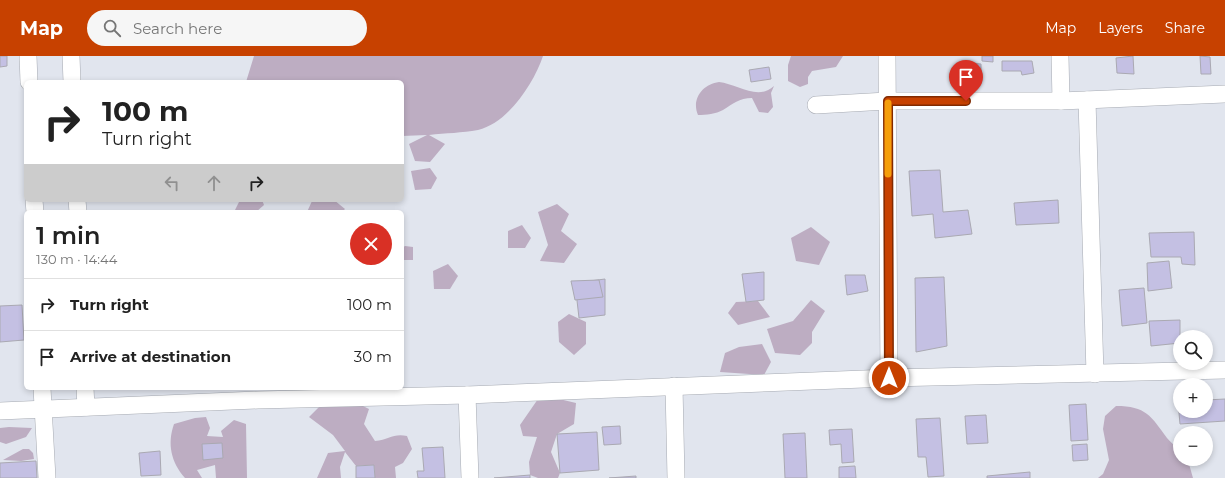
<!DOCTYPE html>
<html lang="en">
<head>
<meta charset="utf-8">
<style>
	:root { --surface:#fff; --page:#f6f6f6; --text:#222; --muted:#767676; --line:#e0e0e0; --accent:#c74100 }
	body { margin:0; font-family:Montserrat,sans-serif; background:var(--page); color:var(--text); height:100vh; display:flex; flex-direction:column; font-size:15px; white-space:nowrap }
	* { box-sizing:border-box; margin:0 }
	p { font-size:13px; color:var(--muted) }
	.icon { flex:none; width:22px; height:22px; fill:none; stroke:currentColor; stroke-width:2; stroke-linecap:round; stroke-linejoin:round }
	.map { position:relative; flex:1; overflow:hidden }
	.panel { position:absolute; left:24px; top:154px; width:380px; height:180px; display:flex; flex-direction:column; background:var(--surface); border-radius:6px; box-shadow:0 2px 6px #0003 }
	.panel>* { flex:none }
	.banner { position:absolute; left:24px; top:24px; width:380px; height:122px; border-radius:6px; box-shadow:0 2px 6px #0003; background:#fff; color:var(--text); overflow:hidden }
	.buttons { position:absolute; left:1173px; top:274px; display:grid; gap:8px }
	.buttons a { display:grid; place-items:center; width:40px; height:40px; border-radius:50%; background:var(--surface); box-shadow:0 2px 6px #0003; font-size:20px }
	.pin { position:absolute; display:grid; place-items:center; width:34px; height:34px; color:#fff; margin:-41px -17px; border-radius:50% 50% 50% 0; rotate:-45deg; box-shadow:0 0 4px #0007 }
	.pin .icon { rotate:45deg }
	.me { position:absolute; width:44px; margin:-22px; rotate:0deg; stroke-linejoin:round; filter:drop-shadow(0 0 3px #0008) }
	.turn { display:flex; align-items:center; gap:14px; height:84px; padding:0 12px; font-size:18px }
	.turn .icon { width:52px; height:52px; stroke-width:2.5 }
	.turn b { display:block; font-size:28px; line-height:34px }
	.lanes { display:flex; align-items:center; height:38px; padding:0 12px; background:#0003; justify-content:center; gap:20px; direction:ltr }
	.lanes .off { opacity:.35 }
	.round { display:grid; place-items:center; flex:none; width:42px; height:42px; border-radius:21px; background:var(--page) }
	.summary { display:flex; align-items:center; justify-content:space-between; height:68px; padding:0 12px }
	h1 { font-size:24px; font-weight:600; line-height:30px }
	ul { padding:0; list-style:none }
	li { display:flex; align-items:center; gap:12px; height:52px; padding:0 12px; border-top:1px solid var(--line) }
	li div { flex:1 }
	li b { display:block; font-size:15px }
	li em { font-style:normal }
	header { display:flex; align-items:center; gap:24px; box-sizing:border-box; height:56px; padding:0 20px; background:var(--accent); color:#fff }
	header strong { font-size:19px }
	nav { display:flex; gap:22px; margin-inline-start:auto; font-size:14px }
	.search { width:280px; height:36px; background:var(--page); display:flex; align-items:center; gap:10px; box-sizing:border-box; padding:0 14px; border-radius:22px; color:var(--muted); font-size:15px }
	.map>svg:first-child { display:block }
	.green { fill:#bdadc2 }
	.building { fill:#c4c0e3; stroke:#aaa9b2 }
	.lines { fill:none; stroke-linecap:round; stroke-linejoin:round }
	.minor-casing { stroke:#a6aab2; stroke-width:18 }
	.minor { stroke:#fff; stroke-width:17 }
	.route-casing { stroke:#812a00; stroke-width:10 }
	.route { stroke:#c74100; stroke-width:7 }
	.slow { stroke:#f59e0b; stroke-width:7 }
</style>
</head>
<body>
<header>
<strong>Map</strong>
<div class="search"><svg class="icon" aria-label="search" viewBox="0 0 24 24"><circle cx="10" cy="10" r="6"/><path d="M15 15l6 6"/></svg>Search here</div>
<nav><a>Map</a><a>Layers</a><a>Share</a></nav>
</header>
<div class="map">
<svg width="1225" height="422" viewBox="0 0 1225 422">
	<rect width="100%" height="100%" fill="#e1e5ee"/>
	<g class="green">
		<path d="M254,0H543C534,27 508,67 478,74C462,77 446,77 429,79L445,88L430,106L415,105L409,88L427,79L402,80V26H246Z"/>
		<path d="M791,0H843L836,11L812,15L808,21V28L800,31L788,25V9Z"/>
		<path d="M719,26C737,28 758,45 774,30L771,37L773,51L768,57L759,56L752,42C739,42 733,48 723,54C716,58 706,59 698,59C691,43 703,28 719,26Z"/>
		<path d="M430,112L437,122L431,133L415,134L411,115Z"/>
		<path d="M240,144H262L264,149L256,156H238L235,154Z"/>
		<path d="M315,144H334L345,153L342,156H307L312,145Z"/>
		<path d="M557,148L569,158L561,175L577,188L564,207L540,205L548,189L538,156Z"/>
		<path d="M522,169L531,182L525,192H508V175Z"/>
		<path d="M811,171L830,186L819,209L796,205L791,182Z"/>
		<path d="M405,190L413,191V204H402V192Z"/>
		<path d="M448,208L458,220L450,233H434L433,215Z"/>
		<path d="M811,244L825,255L812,276V287L800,299L775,297L767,273L793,265Z"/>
		<path d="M758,245L770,261L738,269L728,257L736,246Z"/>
		<path d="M569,258L586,266V288L574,299L559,286L558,266Z"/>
		<path d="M762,288L771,306L764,319L720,316L725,297L739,291Z"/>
		<path d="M555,342L576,347L574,368L557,378L551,396L560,417L558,422H538L530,419L529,406L537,381L523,380L520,369L538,343Z"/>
		<path d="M323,347H357L369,353L364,368L375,385C389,384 393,377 407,380L412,393L403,407L395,411L396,422H375L374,409L356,410L345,396L340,411L341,422H317L328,397L345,395L333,379L309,361Z"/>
		<path d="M1116,350C1146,350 1151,360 1167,382C1173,389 1180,393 1180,403H1185L1189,408L1193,422H1098L1103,418L1109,404L1103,373L1105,360Z"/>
		<path d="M206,361L210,372L207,380L223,381L221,375L234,364L246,368L247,422H216L215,409L197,414L202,422H185C171,406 167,388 174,368L195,362Z"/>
		<path d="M9,371L32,372L26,381L6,388L0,386V372Z"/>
		<path d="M23,393H29L33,397L34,403L21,405L3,404Z"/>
	</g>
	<g class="building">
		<path d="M0,0H7V10L0,11Z"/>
		<path d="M982,0H993V6L982,5Z"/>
		<path d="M1133,0L1134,18L1117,17L1116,2Z"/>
		<path d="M1200,0L1210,1L1211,18H1201Z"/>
		<path d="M1002,5H1032L1034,17L1022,19L1021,15H1002Z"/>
		<path d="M968,7L981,8V25L968,26Z"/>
		<path d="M769,11L771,23L751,26L749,14Z"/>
		<path d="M940,114L943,156L968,154L972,178L935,182L933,158L912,160L909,115Z"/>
		<path d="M1058,144L1059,167L1016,169L1014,147Z"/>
		<path d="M1194,176L1195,209L1182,208L1181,201H1151L1149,177Z"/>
		<path d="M1169,205L1172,232L1148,235L1147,207Z"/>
		<path d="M764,216V244L746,246L742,218Z"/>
		<path d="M845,219H865L868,235L847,239Z"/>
		<path d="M944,221L947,290L916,296L915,222Z"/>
		<path d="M605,223V259L579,262L575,227Z"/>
		<path d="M599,224L603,241L575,244L571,225Z"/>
		<path d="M1144,232L1147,267L1122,270L1119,234Z"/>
		<path d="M22,249L24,284L0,286V250Z"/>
		<path d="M1180,264V287L1151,290L1149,265Z"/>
		<path d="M1225,343V365L1180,368L1178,346H1180V355H1206V344Z"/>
		<path d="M1086,348L1088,384L1071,385L1069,349Z"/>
		<path d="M986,359L988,387L967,388L965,360Z"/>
		<path d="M940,362L944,420L928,421L926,401H918L916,363Z"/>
		<path d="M620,370L621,388L604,389L602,371Z"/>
		<path d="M852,373L854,406L842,407L841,388L830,389L829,374Z"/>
		<path d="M597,376L599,414L560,417L557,378Z"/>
		<path d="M805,377L807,422H785L783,378Z"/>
		<path d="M222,387L223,402L203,404L202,388Z"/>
		<path d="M1087,388L1088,404L1073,405L1072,389Z"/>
		<path d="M443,391L445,422H418L417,415H424L422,392Z"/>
		<path d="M160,395L161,419L141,420L139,397Z"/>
		<path d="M36,405L37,422H0V407Z"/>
		<path d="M374,409L375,422H356V410Z"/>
		<path d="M855,410L856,422H839V411Z"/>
		<path d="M1030,416V422H987V420Z"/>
		<path d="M530,419V422H494Z"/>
		<path d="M636,420V422H609Z"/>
	</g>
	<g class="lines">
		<g class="minor-casing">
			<g id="minor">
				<path d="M28,0L29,26"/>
				<path d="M71,0L72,26"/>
				<path d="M887,0L889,322"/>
				<path d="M1060,0L1061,45"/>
				<path d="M1087,44L1095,318"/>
				<path d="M816,49L887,45H1061L1225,38"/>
				<path d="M34,144L35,156"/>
				<path d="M77,144L78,156"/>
				<path d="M674,330L676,422"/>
				<path d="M42,332L47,422"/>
				<path d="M85,332L86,351"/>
				<path d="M467,339L470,422"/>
				<path d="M0,355L258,344L467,339L889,322L1225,314"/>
			</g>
		</g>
		<use href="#minor" class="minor"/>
	</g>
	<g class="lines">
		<g class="route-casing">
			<path id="route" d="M889,322L888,45H966"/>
		</g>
		<use href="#route" class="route"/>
		<path class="slow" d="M888,47V118"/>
	</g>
</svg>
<div class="buttons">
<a><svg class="icon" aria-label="search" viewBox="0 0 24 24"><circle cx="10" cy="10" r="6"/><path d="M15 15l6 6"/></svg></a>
<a>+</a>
<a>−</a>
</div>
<div class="pin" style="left:966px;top:45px;background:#d93025"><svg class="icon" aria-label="arrive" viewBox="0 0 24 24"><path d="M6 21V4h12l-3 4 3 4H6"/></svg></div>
<svg class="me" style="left:889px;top:322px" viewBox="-20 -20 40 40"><circle r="17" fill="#c74100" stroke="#fff" stroke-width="3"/><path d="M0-11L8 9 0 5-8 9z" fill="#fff"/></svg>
<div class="banner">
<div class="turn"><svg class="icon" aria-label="right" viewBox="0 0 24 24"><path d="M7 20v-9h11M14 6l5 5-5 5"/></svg><div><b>100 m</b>Turn right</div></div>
<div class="lanes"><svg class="icon off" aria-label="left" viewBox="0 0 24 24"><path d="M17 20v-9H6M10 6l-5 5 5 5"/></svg><svg class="icon off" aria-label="ahead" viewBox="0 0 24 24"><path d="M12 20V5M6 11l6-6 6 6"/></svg><svg class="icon" aria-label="right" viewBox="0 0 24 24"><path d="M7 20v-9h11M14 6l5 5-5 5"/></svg></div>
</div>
<section class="panel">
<div class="summary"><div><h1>1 min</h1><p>130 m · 14:44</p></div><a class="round" style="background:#d93025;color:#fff"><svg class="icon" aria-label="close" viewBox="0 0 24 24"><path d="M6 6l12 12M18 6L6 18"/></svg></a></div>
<ul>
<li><svg class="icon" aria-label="right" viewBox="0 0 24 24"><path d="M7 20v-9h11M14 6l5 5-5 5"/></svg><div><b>Turn right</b></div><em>100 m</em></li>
<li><svg class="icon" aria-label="arrive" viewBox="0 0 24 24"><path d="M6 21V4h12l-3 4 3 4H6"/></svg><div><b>Arrive at destination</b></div><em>30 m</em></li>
</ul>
</section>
</div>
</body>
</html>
